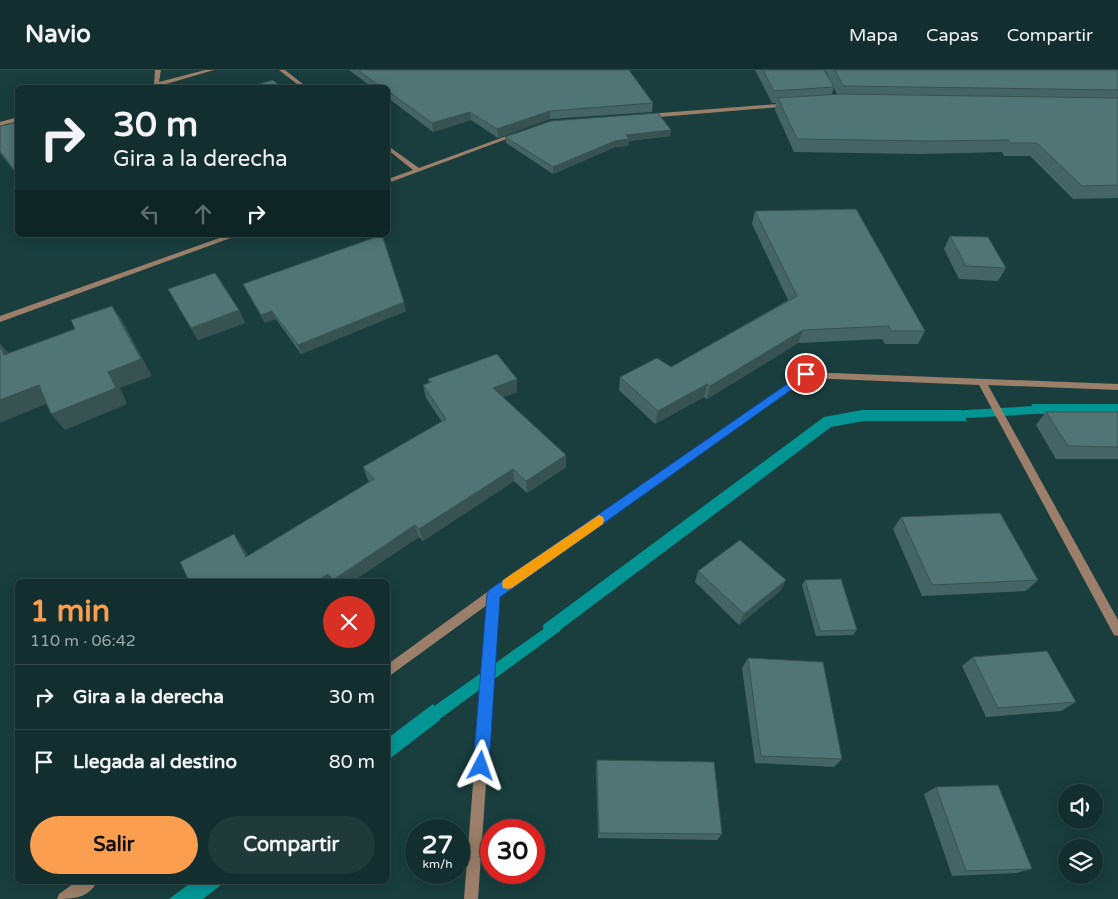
<!DOCTYPE html>
<html lang="es">
<head>
<meta charset="utf-8">
<style>
	:root { --surface:#132e2e; --page:#203a3a; --text:#f1f3f6; --muted:#9da8aa; --line:#324a4a; --accent:#fb9e50 }
	body { margin:0; font-family:"Varela Round",sans-serif; background:var(--page); color:var(--text); height:100vh; display:flex; flex-direction:column; font-size:19px; white-space:nowrap }
	* { box-sizing:border-box; margin:0 }
	p { font-size:16px; color:var(--muted) }
	.icon { flex:none; width:28px; height:28px; fill:none; stroke:currentColor; stroke-width:2; stroke-linecap:round; stroke-linejoin:round }
	.map { position:relative; flex:1; overflow:hidden }
	.panel { position:absolute; left:15px; top:509px; width:375px; height:305px; display:flex; flex-direction:column; background:var(--surface); border-radius:8px; box-shadow:0 2px 12px #0003,0 0 0 1px var(--line) }
	.panel>* { flex:none }
	.guide { position:absolute; left:15px; top:15px; width:375px; height:152px; border-radius:8px; box-shadow:0 2px 12px #0003,0 0 0 1px var(--line); background:#132e2e; color:var(--text); overflow:hidden }
	.controls { position:absolute; left:1058px; top:714px; display:grid; gap:10px }
	.controls a { display:grid; place-items:center; width:45px; height:45px; border-radius:50%; background:var(--surface); box-shadow:0 2px 12px #0003,0 0 0 1px var(--line); font-size:25px }
	.speed { position:absolute; left:405px; top:749px; display:flex; gap:10px; font-size:25px; font-weight:700; text-align:center }
	.speed>* { display:grid; place-content:center; width:65px; height:65px; border-radius:50%; background:var(--surface); box-shadow:0 2px 12px #0003,0 0 0 1px var(--line); line-height:1 }
	.speed small { font-size:12px; font-weight:400 }
	.speed .limit { border:8px solid #d22; background:#fff; color:#111 }
	.pin { position:absolute; display:grid; place-items:center; width:42px; height:42px; color:#fff; margin:-21px; border:2px solid #fff; border-radius:50%; box-shadow:0 1px 5px #0007 }
	.me { position:absolute; width:55px; margin:-28px; rotate:4deg; stroke-linejoin:round; filter:drop-shadow(0 0 4px #0008) }
	.turn { display:flex; align-items:center; gap:18px; height:105px; padding:0 15px; font-size:22px }
	.turn .icon { width:65px; height:65px; stroke-width:2.5 }
	.turn b { display:block; font-size:35px; line-height:42px }
	.lanes { display:flex; align-items:center; height:48px; padding:0 15px; background:#0003; justify-content:center; gap:25px; direction:ltr }
	.lanes .off { opacity:.35 }
	.round { display:grid; place-items:center; flex:none; width:52px; height:52px; border-radius:26px; background:var(--page) }
	.head { display:flex; align-items:center; justify-content:space-between; height:85px; padding:0 15px }
	h1 { font-size:30px; font-weight:800; line-height:38px; color:var(--accent) }
	.action { display:flex; gap:10px; margin-top:auto; padding:10px 15px }
	.action a { flex:1; height:58px; border-radius:30px; background:var(--accent); color:#111; font-size:20px; font-weight:800; line-height:58px; text-align:center }
	.action a+a { background:var(--page); color:var(--text) }
	ul { padding:0; list-style:none }
	li { display:flex; align-items:center; gap:15px; height:65px; padding:0 15px; border-top:1px solid var(--line) }
	li div { flex:1 }
	li b { display:block; font-size:19px }
	li em { font-style:normal }
	header { display:flex; align-items:center; gap:30px; box-sizing:border-box; height:70px; padding:0 25px; background:var(--surface); border-bottom:1px solid var(--line) }
	header strong { font-size:24px }
	nav { display:flex; gap:28px; margin-inline-start:auto; font-size:18px }
	.map>svg:first-child { display:block }
	.water { fill:#039494 }
	.lines { fill:none; stroke-linecap:round; stroke-linejoin:round }
	.stream { fill:#039494; fill-rule:evenodd }
	.minor { fill:#9b7f6a; fill-rule:evenodd }
	.wall { fill:#456564 }
	.shaded-wall { fill:#385251 }
	.building { fill:#507574; stroke:#385251 }
	.route { fill:#1a73e8; stroke:#114b97 }
	.slow { fill:#f59e0b }
</style>
</head>
<body>
<header>
<strong>Navio</strong>
<nav><a>Mapa</a><a>Capas</a><a>Compartir</a></nav>
</header>
<div class="map">
<svg width="1118" height="829" viewBox="0 0 1118 829">
	<rect width="100%" height="100%" fill="#193e3d"/>
	<g class="water">
		<path d="M1031,334H1118V344H1039Z"/>
		<path d="M862,340H961L967,351H864L831,357L544,572L543,555L824,347Z"/>
		<path d="M433,634L440,650L388,690V668Z"/>
		<path d="M193,811H226L203,829H169Z"/>
	</g>
	<g class="lines">
		<g class="stream">
			<path d="M1051,335L1056,339L1051,343L950,349L945,345L950,341Z"/>
			<path d="M555,551L560,553L562,557L560,561L430,656L425,658L420,656L418,651L420,646Z"/>
		</g>
		<g class="minor">
			<path d="M155,0H161L159,12L205,0H214L156,17L142,18L154,14Z"/>
			<path d="M279,0H285L308,18H302Z"/>
			<path d="M790,33L792,34V36L647,48L644,46L647,44Z"/>
			<path d="M18,47V51L0,56V52Z"/>
			<path d="M515,63L520,64L388,113V109L413,100L388,80V76L419,98Z"/>
			<path d="M228,165H239L0,252V246Z"/>
			<path d="M806,302L1118,314V320L988,315L1118,550V566L1114,565L979,315L808,308L499,526L478,829H464L487,535L388,607V594L490,520Z"/>
			<path d="M77,811H97C90,828 72,829 57,829L59,824Z"/>
		</g>
	</g>
	<g class="wall">
		<path d="M349,0H629L653,33L652,42L550,49L498,68L471,50L433,62L388,28V18H373Z"/>
		<path d="M755,0H824L834,17L832,24H837L825,0H1118V128L1073,129L1030,86H1004L1002,82L921,84L794,82L775,40L776,33H772Z"/>
		<path d="M18,52V106L0,83V56Z"/>
		<path d="M670,66L629,71L628,76L615,77L553,104L506,73L505,67Z"/>
		<path d="M755,141L925,261L918,274H885L882,269L798,273L707,329L704,327L655,354L619,320L620,307L671,297L788,230L752,154Z"/>
		<path d="M950,166L1006,198L998,211L959,209L944,179Z"/>
		<path d="M243,214L406,241L301,284L276,249L265,253L247,222Z"/>
		<path d="M168,219L239,240L245,253L198,270Z"/>
		<path d="M428,309L517,322L503,327L566,397L527,423L514,411L423,471L419,467L353,511H189L242,476L248,486L369,412L368,410L363,397L442,352L426,328L423,315L429,313Z"/>
		<path d="M1046,342H1118V389H1056L1036,355Z"/>
		<path d="M901,447L1038,510L1026,521L922,526L893,459Z"/>
		<path d="M698,501L786,510L780,521L739,555L695,512Z"/>
		<path d="M805,510L857,560L853,565L816,566L802,515Z"/>
		<path d="M973,587L1076,632L1061,641L986,647L962,596Z"/>
		<path d="M748,588L842,689L834,697L755,693L742,598Z"/>
		<path d="M597,690L722,764L717,770L598,768L596,698Z"/>
		<path d="M936,717L1032,799L1016,803L952,806L924,724Z"/>
	</g>
	<g class="shaded-wall">
		<path d="M550,41V49L498,68L497,59Z"/>
		<path d="M470,42L471,50L433,62L432,53Z"/>
		<path d="M671,60L670,66L629,71L628,76L615,77L553,104V97L626,65Z"/>
		<path d="M404,232L406,241L301,284L298,275Z"/>
		<path d="M112,236L123,252L152,306L120,318L127,334L65,360L51,344Z"/>
		<path d="M239,240L245,253L198,270L191,258Z"/>
		<path d="M272,241L276,249L265,253L261,245Z"/>
		<path d="M803,260L798,273L707,329L710,316Z"/>
		<path d="M0,273L13,288L4,285Z"/>
		<path d="M517,309V322L494,331L493,318Z"/>
		<path d="M707,314L704,327L655,354L658,341Z"/>
		<path d="M39,315L53,331L0,353V330Z"/>
		<path d="M566,385V397L527,423L526,411Z"/>
		<path d="M513,399L514,411L423,471L419,459Z"/>
		<path d="M415,455L419,467L353,511H334L333,510Z"/>
		<path d="M234,464L242,476L254,498L246,487Z"/>
		<path d="M328,504L332,511H317Z"/>
		<path d="M786,510L780,521L739,555L744,544Z"/>
	</g>
	<g class="building">
		<path d="M358,0H629L653,33L550,41L497,59L470,42L432,53L388,21V18H382Z"/>
		<path d="M763,0H824L834,17L774,21Z"/>
		<path d="M835,0H1117L1118,1V20L843,16Z"/>
		<path d="M273,10L282,18H246Z"/>
		<path d="M840,24L1118,28V115L1082,116L1037,73H1011L1008,70L926,71L797,69L778,28Z"/>
		<path d="M658,43L671,60L626,65L629,69L615,71L553,97L505,67L551,51Z"/>
		<path d="M18,52V105L0,81V56Z"/>
		<path d="M856,139L925,261H891L889,256L803,260L710,316L707,314L658,341L620,307L657,288L671,297L797,226L755,141Z"/>
		<path d="M382,165L404,232L298,275L272,241L261,245L243,214Z"/>
		<path d="M950,166L988,167L1006,198L966,196Z"/>
		<path d="M215,203L239,240L191,258L168,219Z"/>
		<path d="M112,236L141,289L108,302L116,318L51,344L39,315L0,330V274L4,285L75,259L71,250Z"/>
		<path d="M497,284L517,309L493,318L566,385L526,411L513,399L419,459L415,455L333,510L328,504L317,511H189L180,492L234,464L246,487L374,409L363,397L446,349L423,315L431,312L428,309Z"/>
		<path d="M1046,342H1118V377L1068,376Z"/>
		<path d="M1000,443L1038,510L932,515L901,447Z"/>
		<path d="M740,470L786,510L744,544L698,501Z"/>
		<path d="M841,509L857,560L820,561L805,510Z"/>
		<path d="M1047,581L1076,632L998,638L973,587Z"/>
		<path d="M748,588L823,592L842,689L761,686Z"/>
		<path d="M597,690L714,692L722,764L599,763Z"/>
		<path d="M998,715L1032,799L966,801L936,717Z"/>
	</g>
	<path class="route" d="M806,301L809,302V307L500,527L489,696L486,701L481,703L476,701L473,696L487,524L489,520Z"/>
	<path class="slow" d="M599,445L603,447L604,450L603,454L512,518L508,519L503,518L502,514L503,510Z"/>
</svg>
<div class="controls">
<a><svg class="icon" aria-label="sound" viewBox="0 0 24 24"><path d="M4 9h4l5-4v14l-5-4H4zM17 9q2 3 0 6"/></svg></a>
<a><svg class="icon" aria-label="layers" viewBox="0 0 24 24"><path d="M12 4l9 5-9 5-9-5zM3 14l9 5 9-5"/></svg></a>
</div>
<div class="speed"><div>27<small>km/h</small></div><div class="limit">30</div></div>
<div class="pin" style="left:806px;top:304px;background:#d93025"><svg class="icon" aria-label="arrive" viewBox="0 0 24 24"><path d="M6 21V4h12l-3 4 3 4H6"/></svg></div>
<svg class="me" style="left:481px;top:696px" viewBox="-20 -20 40 40"><path d="M0-17L14 15 0 8-14 15z" fill="#1a73e8" stroke="#fff" stroke-width="4"/></svg>
<div class="guide">
<div class="turn"><svg class="icon" aria-label="right" viewBox="0 0 24 24"><path d="M7 20v-9h11M14 6l5 5-5 5"/></svg><div><b>30 m</b>Gira a la derecha</div></div>
<div class="lanes"><svg class="icon off" aria-label="left" viewBox="0 0 24 24"><path d="M17 20v-9H6M10 6l-5 5 5 5"/></svg><svg class="icon off" aria-label="ahead" viewBox="0 0 24 24"><path d="M12 20V5M6 11l6-6 6 6"/></svg><svg class="icon" aria-label="right" viewBox="0 0 24 24"><path d="M7 20v-9h11M14 6l5 5-5 5"/></svg></div>
</div>
<section class="panel">
<div class="head"><div><h1>1 min</h1><p>110 m · 06:42</p></div><a class="round" style="background:#d93025;color:#fff"><svg class="icon" aria-label="close" viewBox="0 0 24 24"><path d="M6 6l12 12M18 6L6 18"/></svg></a></div>
<ul>
<li><svg class="icon" aria-label="right" viewBox="0 0 24 24"><path d="M7 20v-9h11M14 6l5 5-5 5"/></svg><div><b>Gira a la derecha</b></div><em>30 m</em></li>
<li><svg class="icon" aria-label="arrive" viewBox="0 0 24 24"><path d="M6 21V4h12l-3 4 3 4H6"/></svg><div><b>Llegada al destino</b></div><em>80 m</em></li>
</ul>
<div class="action"><a>Salir</a><a>Compartir</a></div>
</section>
</div>
</body>
</html>
